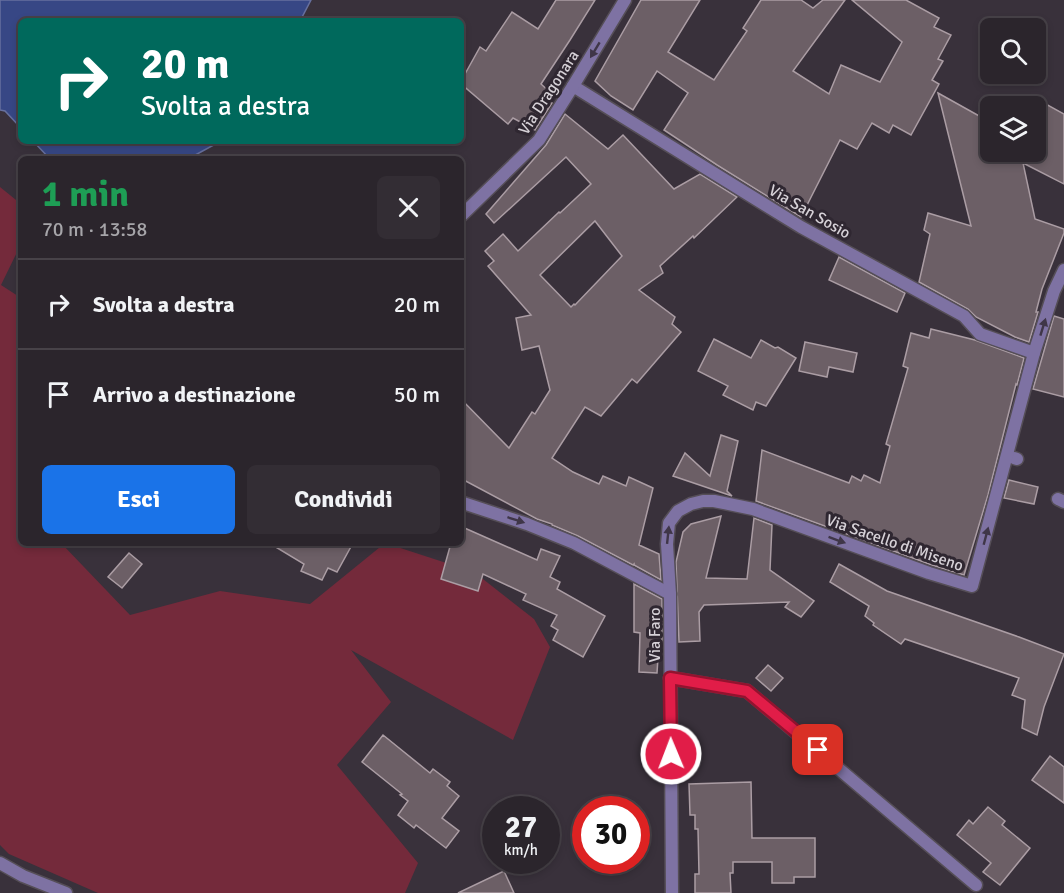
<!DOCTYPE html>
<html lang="it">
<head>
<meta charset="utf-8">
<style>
	:root { --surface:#2b252c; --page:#332d34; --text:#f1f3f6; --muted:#a6a5a9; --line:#474248; --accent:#1a73e8 }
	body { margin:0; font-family:Signika,sans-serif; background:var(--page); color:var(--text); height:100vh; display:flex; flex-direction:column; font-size:22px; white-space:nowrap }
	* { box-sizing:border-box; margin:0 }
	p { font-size:20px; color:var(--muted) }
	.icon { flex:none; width:33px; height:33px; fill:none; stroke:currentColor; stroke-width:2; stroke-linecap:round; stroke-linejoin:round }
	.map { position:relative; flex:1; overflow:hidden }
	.drawer { position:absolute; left:18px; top:156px; width:446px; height:390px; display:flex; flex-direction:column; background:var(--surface); border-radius:9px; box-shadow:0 3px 9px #0003,0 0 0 2px var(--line) }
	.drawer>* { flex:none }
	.hud { position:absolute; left:18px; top:18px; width:446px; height:126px; border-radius:9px; box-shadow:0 3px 9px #0003,0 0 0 2px var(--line); background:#00695c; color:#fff; overflow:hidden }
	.fabs { position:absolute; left:980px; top:18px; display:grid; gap:12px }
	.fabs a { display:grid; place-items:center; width:66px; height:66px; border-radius:9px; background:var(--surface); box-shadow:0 3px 9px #0003,0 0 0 2px var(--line); font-size:30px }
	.speed { position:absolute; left:482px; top:796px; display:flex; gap:12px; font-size:30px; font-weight:700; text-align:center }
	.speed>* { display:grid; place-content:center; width:78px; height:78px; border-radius:50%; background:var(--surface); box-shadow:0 3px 9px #0003,0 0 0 2px var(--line); line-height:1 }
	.speed small { font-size:15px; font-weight:400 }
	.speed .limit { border:9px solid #d22; background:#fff; color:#111 }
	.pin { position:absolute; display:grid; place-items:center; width:51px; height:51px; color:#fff; margin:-26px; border-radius:12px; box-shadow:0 3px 9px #0006 }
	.me { position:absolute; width:66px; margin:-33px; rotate:359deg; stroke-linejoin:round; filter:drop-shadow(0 0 4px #0008) }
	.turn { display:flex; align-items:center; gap:21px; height:126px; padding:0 24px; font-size:27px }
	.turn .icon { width:78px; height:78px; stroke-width:2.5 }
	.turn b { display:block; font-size:42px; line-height:51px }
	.round { display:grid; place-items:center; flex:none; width:63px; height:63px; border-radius:9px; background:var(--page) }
	.overview { display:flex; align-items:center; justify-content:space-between; height:102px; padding:0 24px }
	h1 { font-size:36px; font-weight:700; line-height:45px; color:#1e9e55 }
	.action { display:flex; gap:12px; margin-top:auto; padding:12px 24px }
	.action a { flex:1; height:69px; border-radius:9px; background:var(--accent); color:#fff; font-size:24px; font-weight:700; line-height:69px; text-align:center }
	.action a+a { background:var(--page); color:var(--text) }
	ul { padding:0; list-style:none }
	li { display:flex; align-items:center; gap:18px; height:90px; padding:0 24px; border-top:2px solid var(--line) }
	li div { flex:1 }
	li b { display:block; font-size:22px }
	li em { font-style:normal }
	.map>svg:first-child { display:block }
	.green { fill:#742a3b }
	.water { fill:#374785; stroke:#67709e; stroke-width:1.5 }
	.building { fill:#6c5f66; stroke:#ab9da4; stroke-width:1.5; fill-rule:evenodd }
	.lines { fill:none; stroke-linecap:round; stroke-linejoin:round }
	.service-casing { stroke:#554e57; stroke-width:15 }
	.pedestrian-casing { stroke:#554e57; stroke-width:15 }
	.minor-casing { stroke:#554e57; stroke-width:15 }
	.service { stroke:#7e72a3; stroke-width:12 }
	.pedestrian { stroke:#7e72a3; stroke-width:12 }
	.minor { stroke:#7e72a3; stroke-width:12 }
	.oneway { fill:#3f3648 }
	.route-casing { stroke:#92132f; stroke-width:15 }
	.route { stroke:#e11d48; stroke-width:10 }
	.labels { text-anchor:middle; stroke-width:6; stroke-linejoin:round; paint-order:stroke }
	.street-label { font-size:16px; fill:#d6d1d7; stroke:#2f2731 }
</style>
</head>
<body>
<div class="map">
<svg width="1064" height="893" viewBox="0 0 1064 893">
	<rect width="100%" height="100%" fill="#39313b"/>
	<path class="green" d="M0,187L21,204V244L1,285L21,298V543H61L130,615L220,591L310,604L385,543L474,572L534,619L550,647L513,740L351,650L391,702L337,765L418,863L405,893H98L9,854L0,845Z"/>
	<g class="water">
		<path d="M0,0H311L300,21H21V128L5,111L0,110Z"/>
		<path d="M33,141H221L188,159H50Z"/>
	</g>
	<g class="building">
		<path d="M556,0H595L570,40L541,84L552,94L548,100L552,103L535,130L513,118L508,124L460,83L480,47L486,51L512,12L538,29Z"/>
		<path d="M641,0H700L668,52L714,80L747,31L743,28L761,0H801L813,8L823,0H845L793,71L829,94L841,65L880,82L902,42L852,0H906L939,18L934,27L951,35L938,59L943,61L932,80L939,84L911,135L893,125L889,133L872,123L857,149L840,140L801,217L717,165L664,130L688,93L657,71L633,110L611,96L595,81Z"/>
		<path d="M938,93L990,122V152H1035V98L1064,114V184L1023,163L1035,219L1064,229V233L1042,289L1036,312H1038L1029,342L1015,337L976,317L968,309L919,282L930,234L924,230L928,213L971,226Z"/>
		<path d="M565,114L608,149L623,135L674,189L700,174L737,197L694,238L693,236L660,266L663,273L639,290L675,317L672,324L681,332L637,383L632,379L601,416L585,407L552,458L573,472L599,484L603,476L626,486L629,477L653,488L639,545L659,554L661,580L634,565V564L633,565L578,536L552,525V524L537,519L460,478V398L509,448L532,412L535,414L550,390L539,346L522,350L516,318L531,315L488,266L494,261L485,251L503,234L518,251L559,212L560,213L591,184L566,157L494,223L486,214L546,145ZM595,221L622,256L575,305L574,304L571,307L540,275Z"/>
		<path d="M839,257L905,293L897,312L829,280Z"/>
		<path d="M1054,316L1064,319V397L1033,389Z"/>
		<path d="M931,329L975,340L1024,358L1017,385L1016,384L988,495L964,575L932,565L756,501L762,450L849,483L852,476L861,481L864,475L880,483L890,446L886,444L908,368L903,366L911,333L929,338Z"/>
		<path d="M714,339L751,358L761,340L775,348L778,347L796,358L766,406L756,402L753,410L723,395L728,386L698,371Z"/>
		<path d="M805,342L857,353L853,372L829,367L827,377L799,371Z"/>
		<path d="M721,435L738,441L727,491L732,496L673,476L685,453L710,476Z"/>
		<path d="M1009,480L1038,487L1034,504L1004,498Z"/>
		<path d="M721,516L706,578L747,579L754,518L772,525L770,570L814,601L801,617L785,607L789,602L704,605L699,612L700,641L679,642L676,562L683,532L691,524Z"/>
		<path d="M460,526L537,560L541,549L560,556L550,577L560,582L557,589L605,616L583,657L553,640L558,630L551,626L557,615L523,600L526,594L483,574L478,591L441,579L451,543H460Z"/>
		<path d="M269,543H353L337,572L328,568L322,580L301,571L304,564Z"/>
		<path d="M129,553L142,564L122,588L108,577Z"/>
		<path d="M839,564L887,591L1019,637L1064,654L1044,707L1037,735L1022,728L1025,700L1012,695L1019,678L905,639L901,644L873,625L874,623L865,616L869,606L830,582Z"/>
		<path d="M634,584L662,599V642L659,643L657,673L639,672L640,633L634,632Z"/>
		<path d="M768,665L783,678L771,691L756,678Z"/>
		<path d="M383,735L430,773L433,769L450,782L447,786L459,796L442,818L459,831L446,848L416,825L414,828L398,815L408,801L400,795L402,794L362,762Z"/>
		<path d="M1050,756L1064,767V803L1032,780Z"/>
		<path d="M751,782L752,838H815V877H794V883H772V862H733V873H730L731,893H695V874H699L698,829H695V815H690L689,784Z"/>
		<path d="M988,807L1005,821L1002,825L1030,848L1000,885L983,872L991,863L957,835L969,820L973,824Z"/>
		<path d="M504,871L514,893H458Z"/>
	</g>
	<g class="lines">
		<g class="service-casing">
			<g id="service">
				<path d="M573,86L801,227L964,316L980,334L1034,353"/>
				<path d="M1058,499L1064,502"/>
				<path d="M670,678L747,691L976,885"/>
			</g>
		</g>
		<g class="pedestrian-casing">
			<path id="pedestrian" d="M1014,458L1017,459"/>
		</g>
		<g class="minor-casing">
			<g id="minor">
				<path d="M460,217L539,140L573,86L625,0"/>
				<path d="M460,502L527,524L574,543L670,594"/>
				<path d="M0,863L23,876L66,893"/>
				<path d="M672,893L670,594L667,544L669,523L678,511L691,504L703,501H714L753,509L929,573L972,586L1034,353L1054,291L1064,270"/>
			</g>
		</g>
		<use href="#service" class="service"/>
		<use href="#pedestrian" class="pedestrian"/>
		<use href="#minor" class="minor"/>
	</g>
	<defs><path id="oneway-solid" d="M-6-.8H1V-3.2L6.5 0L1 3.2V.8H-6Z" transform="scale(1.5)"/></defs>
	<g class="oneway">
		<use href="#oneway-solid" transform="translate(595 50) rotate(121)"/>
		<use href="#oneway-solid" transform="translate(1043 327) rotate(-73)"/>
		<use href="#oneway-solid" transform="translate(516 520) rotate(18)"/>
		<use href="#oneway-solid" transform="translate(668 535) rotate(-84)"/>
		<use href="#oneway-solid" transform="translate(986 536) rotate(-75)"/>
		<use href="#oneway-solid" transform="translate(837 540) rotate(20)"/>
	</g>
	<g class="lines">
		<g class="route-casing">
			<path id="route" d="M671,754L670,678L747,691L818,750"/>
		</g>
		<use href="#route" class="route"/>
	</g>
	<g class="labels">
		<g class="street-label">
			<text transform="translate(548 92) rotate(-57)" y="6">Via Dragonara</text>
			<text transform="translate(810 211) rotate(30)" y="6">Via San Sosio</text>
			<text transform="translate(895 542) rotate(19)" y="6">Via Sacello di Miseno</text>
			<text transform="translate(654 635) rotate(-90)" y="6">Via Faro</text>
		</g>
	</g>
</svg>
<div class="fabs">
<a><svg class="icon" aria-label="search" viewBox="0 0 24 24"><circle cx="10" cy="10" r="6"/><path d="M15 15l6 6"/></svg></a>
<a><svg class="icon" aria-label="layers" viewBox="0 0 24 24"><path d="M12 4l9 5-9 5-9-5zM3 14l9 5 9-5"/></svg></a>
</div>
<div class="speed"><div>27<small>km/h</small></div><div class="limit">30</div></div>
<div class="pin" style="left:818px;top:750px;background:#d93025"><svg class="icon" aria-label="arrive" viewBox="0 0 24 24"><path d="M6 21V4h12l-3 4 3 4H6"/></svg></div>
<svg class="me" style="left:671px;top:754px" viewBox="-20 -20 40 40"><circle r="17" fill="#e11d48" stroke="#fff" stroke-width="3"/><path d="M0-11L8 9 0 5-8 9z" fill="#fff"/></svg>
<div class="hud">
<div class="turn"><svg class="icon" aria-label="right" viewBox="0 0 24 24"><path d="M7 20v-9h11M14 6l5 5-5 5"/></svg><div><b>20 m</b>Svolta a destra</div></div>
</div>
<section class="drawer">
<div class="overview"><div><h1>1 min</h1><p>70 m · 13:58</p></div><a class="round"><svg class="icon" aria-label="close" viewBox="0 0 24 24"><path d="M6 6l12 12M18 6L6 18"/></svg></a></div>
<ul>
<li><svg class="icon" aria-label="right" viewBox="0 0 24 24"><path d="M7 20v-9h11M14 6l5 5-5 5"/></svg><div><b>Svolta a destra</b></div><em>20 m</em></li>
<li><svg class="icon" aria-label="arrive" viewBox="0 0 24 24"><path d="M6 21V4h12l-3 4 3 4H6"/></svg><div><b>Arrivo a destinazione</b></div><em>50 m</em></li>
</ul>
<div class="action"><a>Esci</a><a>Condividi</a></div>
</section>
</div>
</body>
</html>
